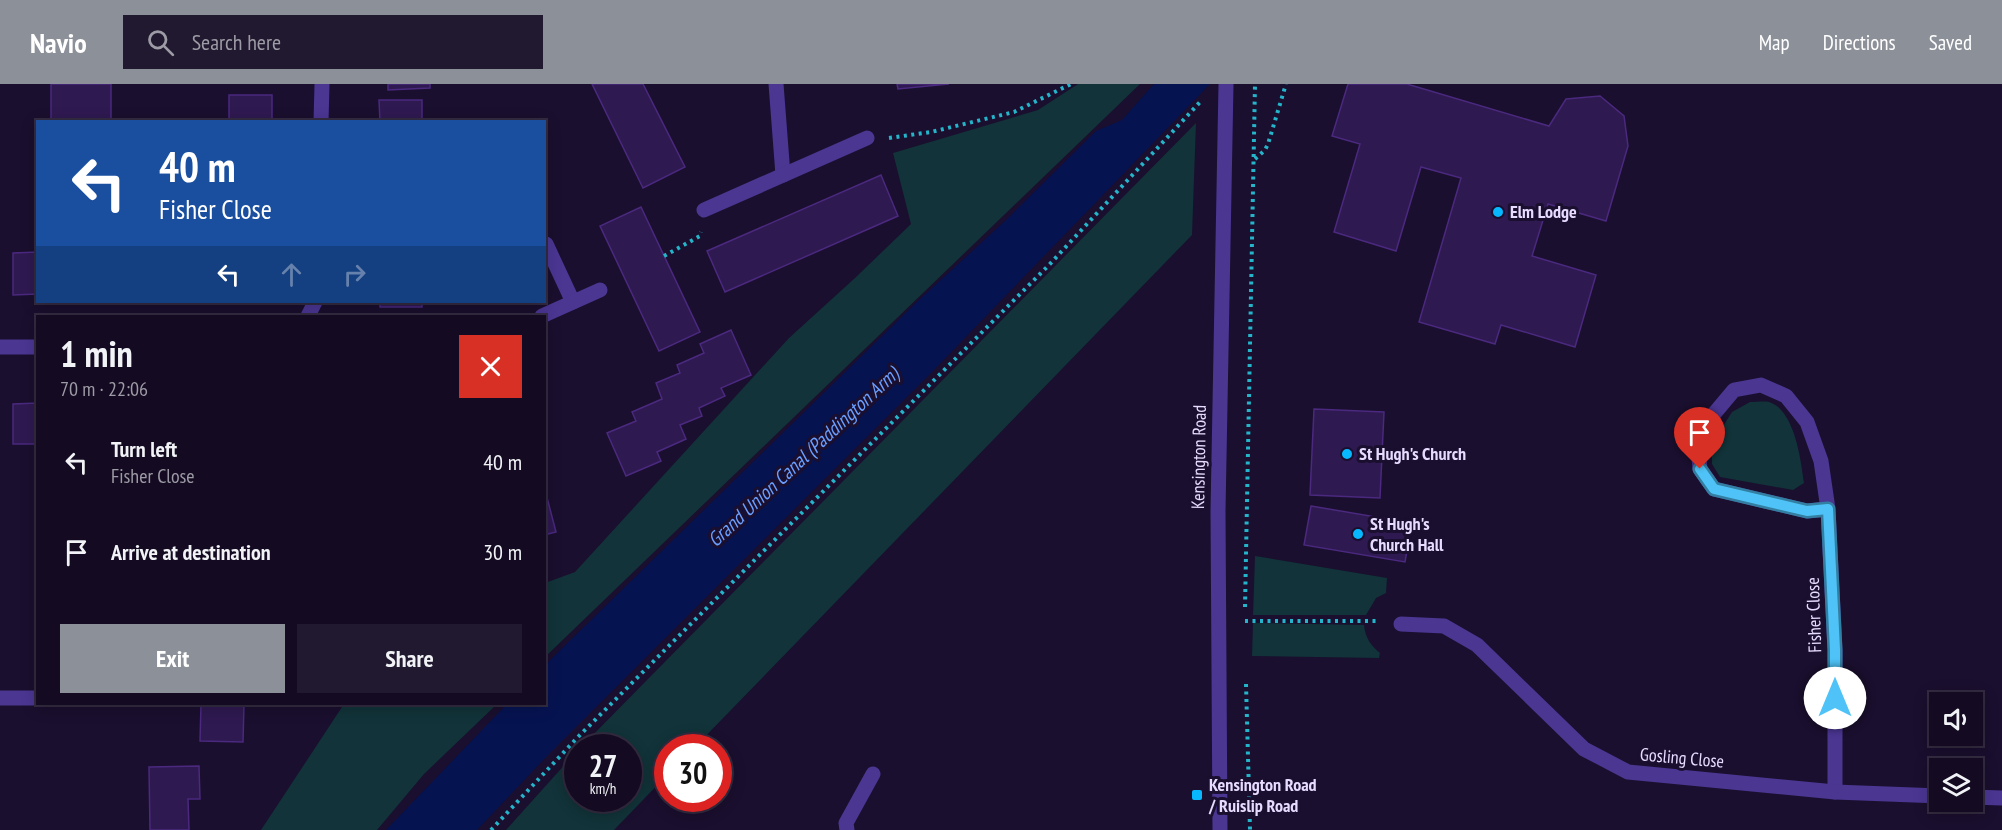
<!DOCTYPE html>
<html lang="en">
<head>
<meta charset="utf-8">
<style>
	:root { --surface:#140b22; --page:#21192f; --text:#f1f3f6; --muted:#9d9ba5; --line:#332b40; --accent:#8c9099 }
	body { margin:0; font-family:"PT Sans Narrow",sans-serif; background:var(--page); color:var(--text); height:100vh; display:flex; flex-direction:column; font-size:22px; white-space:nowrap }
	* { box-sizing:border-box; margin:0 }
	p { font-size:20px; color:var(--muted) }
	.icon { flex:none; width:33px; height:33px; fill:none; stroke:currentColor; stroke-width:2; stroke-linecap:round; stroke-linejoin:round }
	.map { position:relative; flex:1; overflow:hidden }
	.side { position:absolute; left:36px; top:231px; width:510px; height:390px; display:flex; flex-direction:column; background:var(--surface); border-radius:0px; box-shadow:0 3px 15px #0003,0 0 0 2px var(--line) }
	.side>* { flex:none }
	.guide { position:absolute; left:36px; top:36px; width:510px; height:183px; border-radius:0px; box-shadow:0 3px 15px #0003,0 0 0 2px var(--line); background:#1a4fa0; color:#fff; overflow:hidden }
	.controls { position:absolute; left:1929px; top:608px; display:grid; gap:12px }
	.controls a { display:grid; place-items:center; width:54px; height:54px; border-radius:0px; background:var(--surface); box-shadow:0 3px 15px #0003,0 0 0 2px var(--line); font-size:30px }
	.speed { position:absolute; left:564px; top:650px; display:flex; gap:12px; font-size:30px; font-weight:700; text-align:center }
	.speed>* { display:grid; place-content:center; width:78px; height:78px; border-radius:50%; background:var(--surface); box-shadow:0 3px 15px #0003,0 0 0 2px var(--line); line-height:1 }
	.speed small { font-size:15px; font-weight:400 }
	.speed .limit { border:9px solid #d22; background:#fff; color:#111 }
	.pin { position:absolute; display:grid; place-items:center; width:51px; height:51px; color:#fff; margin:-62px -26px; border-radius:50% 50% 50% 0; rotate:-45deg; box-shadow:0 0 6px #0007 }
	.pin .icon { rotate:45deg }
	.me { position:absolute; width:66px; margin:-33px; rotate:0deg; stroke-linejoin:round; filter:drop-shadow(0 0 4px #0008) }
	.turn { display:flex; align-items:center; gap:21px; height:126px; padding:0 24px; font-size:27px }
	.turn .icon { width:78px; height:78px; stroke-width:2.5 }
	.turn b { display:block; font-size:42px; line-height:51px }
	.lanes { display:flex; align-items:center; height:57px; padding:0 24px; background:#0003; justify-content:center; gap:30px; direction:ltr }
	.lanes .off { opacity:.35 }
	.round { display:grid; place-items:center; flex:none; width:63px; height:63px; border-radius:0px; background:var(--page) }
	.head { display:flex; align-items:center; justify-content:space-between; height:102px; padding:0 24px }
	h1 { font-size:36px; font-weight:800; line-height:45px }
	.button { display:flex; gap:12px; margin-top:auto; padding:12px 24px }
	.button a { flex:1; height:69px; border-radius:0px; background:var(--accent); color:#fff; font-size:24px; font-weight:800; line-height:69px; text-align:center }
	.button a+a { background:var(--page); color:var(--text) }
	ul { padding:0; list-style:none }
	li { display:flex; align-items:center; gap:18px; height:90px; padding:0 24px }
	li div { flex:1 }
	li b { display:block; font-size:22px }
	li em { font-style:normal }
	header { display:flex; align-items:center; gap:36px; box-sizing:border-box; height:84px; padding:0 30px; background:var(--accent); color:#fff }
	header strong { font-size:28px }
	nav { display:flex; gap:33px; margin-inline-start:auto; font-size:21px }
	.search { width:420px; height:54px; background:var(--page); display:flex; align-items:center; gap:15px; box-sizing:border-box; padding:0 21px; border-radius:0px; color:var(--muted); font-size:22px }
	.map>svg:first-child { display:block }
	.green { fill:#113339 }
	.water { fill:#061351 }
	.building { fill:#2f1951; stroke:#4a297f; stroke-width:1.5 }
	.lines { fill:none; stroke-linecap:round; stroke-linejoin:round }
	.path { stroke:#25b5cb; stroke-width:4; stroke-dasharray:3 4.5; stroke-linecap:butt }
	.minor { stroke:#4b3692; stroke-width:15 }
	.route-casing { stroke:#337fa1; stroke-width:15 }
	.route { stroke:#4fc3f7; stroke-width:10 }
	.poi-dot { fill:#08b8ff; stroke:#1a0f2e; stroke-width:2 }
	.labels { text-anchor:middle; stroke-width:6; stroke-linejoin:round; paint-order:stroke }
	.poi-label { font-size:18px; font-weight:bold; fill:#e7dcff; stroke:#1a0f2e; text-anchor:start }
	.street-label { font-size:18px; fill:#e7dcff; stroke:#1a0f2e }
	.water-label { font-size:20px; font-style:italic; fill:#6a9eff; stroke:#1a0f2e }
</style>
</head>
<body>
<header>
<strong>Navio</strong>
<div class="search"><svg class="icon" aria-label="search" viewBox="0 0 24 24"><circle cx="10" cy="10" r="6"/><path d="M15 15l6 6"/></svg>Search here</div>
<nav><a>Map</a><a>Directions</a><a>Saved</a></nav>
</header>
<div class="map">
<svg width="2002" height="746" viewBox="0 0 2002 746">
	<rect width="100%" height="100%" fill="#1a0f2e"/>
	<g class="green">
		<path d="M1078,0H1140L545,573V499L575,488L789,254L855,194L911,140L893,69L1038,26Z"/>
		<path d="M1196,39L1192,151L695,663H668L667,691L614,746H506L577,667L578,714H628V663H581Z"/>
		<path d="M1750,318C1756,318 1764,317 1769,318C1795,326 1801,377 1804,399L1793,406L1720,393L1712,380V360L1732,328Z"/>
		<path d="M1255,472L1387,494L1386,509L1376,514L1366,531H1253Z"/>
		<path d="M1253,539L1364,541C1365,553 1371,562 1380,569L1379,574L1252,572Z"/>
		<path d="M344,620H497L424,690L377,746H261Z"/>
	</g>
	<path class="water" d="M1154,0H1210L933,287L550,669L477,746H386L507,620H544L545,581L919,216L1005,137L1096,47L1122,36Z"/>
	<g class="building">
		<rect x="51" y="0" width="60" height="35"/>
		<path d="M388,0H430V4L388,6Z"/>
		<path d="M592,0H643L685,83L643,104Z"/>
		<path d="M897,0H949L898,5Z"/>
		<path d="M1348,0H1407L1549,42L1566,15L1600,12L1624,32L1628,62L1606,137L1548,120L1532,172L1596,191L1575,263L1501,241L1495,260L1419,238L1461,94L1421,83L1396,167L1334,148L1360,60L1332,52Z"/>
		<rect x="229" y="11" width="43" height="27"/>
		<path d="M379,16H422V38H380Z"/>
		<path d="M881,91L898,132L725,208L707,167Z"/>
		<path d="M641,123L700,248L659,267L600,142Z"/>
		<path d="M38,168V210L13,211V169Z"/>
		<rect x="380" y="218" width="42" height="5"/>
		<path d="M731,246L751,291L721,304L725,312L699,324L702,332L680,341L686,355L657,368L661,377L626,392L607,349L636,337L632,328L662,315L656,299L680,289L677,281L704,269L700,260Z"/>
		<path d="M38,319V360H13V320Z"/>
		<path d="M1314,325L1384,328L1380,414L1310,411Z"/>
		<path d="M544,402L556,448L544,451Z"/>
		<path d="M1311,422L1412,439L1405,478L1304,461Z"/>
		<path d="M201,620H244L243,658L200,657Z"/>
		<path d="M199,682L200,715H188L189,746H150L149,683Z"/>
	</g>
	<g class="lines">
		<g class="path">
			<path d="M889,54L931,48L1014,28L1071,0"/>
			<path d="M1255,75L1265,66L1268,60L1286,0"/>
			<path d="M664,172L700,152L701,148"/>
			<path d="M1245,523L1255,0"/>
			<path d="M1245,537H1379"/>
			<path d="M1246,600L1250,746"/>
			<path d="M491,746L578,653L1049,181L1201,17"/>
		</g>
		<g class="minor">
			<path d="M776,0L783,91"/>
			<path d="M321,38L322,0"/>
			<path d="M704,126L867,54"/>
			<path d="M546,160L573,218"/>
			<path d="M308,232L315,218"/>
			<path d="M542,232L600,206"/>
			<path d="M0,263H38"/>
			<path d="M1828,425L1807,427L1714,405L1700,385L1698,363L1713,331L1734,306L1761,301L1786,312L1807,338L1821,377L1828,425L1835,566V708"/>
			<path d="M1401,540L1444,542L1477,561L1584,665L1628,688L1835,708L1940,712"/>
			<path d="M0,614H38"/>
			<path d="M1972,713L2002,714"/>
			<path d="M847,746L846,739L873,690"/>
			<path d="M1220,746L1218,427L1226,0"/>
		</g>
	</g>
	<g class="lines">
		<g class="route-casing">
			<path id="route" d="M1700,385L1714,405L1807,427L1828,425L1835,566V614"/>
		</g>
		<use href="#route" class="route"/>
	</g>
	<g class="poi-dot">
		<circle cx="1498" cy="128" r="6"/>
		<circle cx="1347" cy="370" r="6"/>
		<circle cx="1358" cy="450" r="6"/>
		<rect x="1191" y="705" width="12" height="12" rx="3"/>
	</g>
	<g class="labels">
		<g class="poi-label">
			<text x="1510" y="134">Elm Lodge</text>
			<text x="1359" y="376">St Hugh's Church</text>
			<text x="1370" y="446">St Hugh's<tspan x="1370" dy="21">Church Hall</tspan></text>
			<text x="1209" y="707">Kensington Road<tspan x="1209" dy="21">/ Ruislip Road</tspan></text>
		</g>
		<g class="street-label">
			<text transform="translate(1199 373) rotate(-89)" y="6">Kensington Road</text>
			<text transform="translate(1814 531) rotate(-92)" y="6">Fisher Close</text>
			<text transform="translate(1682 674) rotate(5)" y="6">Gosling Close</text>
		</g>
		<g class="water-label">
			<text transform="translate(803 373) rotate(-43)" y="7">Grand Union Canal (Paddington Arm)</text>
		</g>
	</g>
</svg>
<div class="controls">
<a><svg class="icon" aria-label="sound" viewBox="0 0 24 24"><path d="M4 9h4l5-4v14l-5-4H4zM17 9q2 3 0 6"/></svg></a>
<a><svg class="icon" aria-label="layers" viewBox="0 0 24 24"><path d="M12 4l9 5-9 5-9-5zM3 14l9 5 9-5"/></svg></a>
</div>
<div class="speed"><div>27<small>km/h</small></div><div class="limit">30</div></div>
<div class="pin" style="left:1700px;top:385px;background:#d93025"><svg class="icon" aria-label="arrive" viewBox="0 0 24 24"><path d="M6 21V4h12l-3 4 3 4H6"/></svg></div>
<svg class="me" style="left:1835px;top:614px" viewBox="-20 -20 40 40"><circle r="19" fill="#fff"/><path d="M0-13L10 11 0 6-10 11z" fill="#4fc3f7"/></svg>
<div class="guide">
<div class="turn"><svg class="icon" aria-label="left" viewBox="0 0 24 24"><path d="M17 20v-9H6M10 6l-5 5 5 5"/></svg><div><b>40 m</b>Fisher Close</div></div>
<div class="lanes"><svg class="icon" aria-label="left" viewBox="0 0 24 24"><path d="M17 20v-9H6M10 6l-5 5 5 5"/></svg><svg class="icon off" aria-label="ahead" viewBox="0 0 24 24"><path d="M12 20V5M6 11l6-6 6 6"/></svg><svg class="icon off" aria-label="right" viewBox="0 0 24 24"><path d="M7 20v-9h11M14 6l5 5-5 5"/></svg></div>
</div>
<section class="side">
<div class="head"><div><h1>1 min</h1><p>70 m · 22:06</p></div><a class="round" style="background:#d93025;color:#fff"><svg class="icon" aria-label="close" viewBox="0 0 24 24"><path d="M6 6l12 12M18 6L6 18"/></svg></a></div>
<ul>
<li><svg class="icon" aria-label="left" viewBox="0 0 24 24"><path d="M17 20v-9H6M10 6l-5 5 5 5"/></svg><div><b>Turn left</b><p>Fisher Close</p></div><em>40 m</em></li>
<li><svg class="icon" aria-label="arrive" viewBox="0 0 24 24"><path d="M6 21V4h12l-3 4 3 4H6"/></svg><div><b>Arrive at destination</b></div><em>30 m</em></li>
</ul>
<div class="button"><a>Exit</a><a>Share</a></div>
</section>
</div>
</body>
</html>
